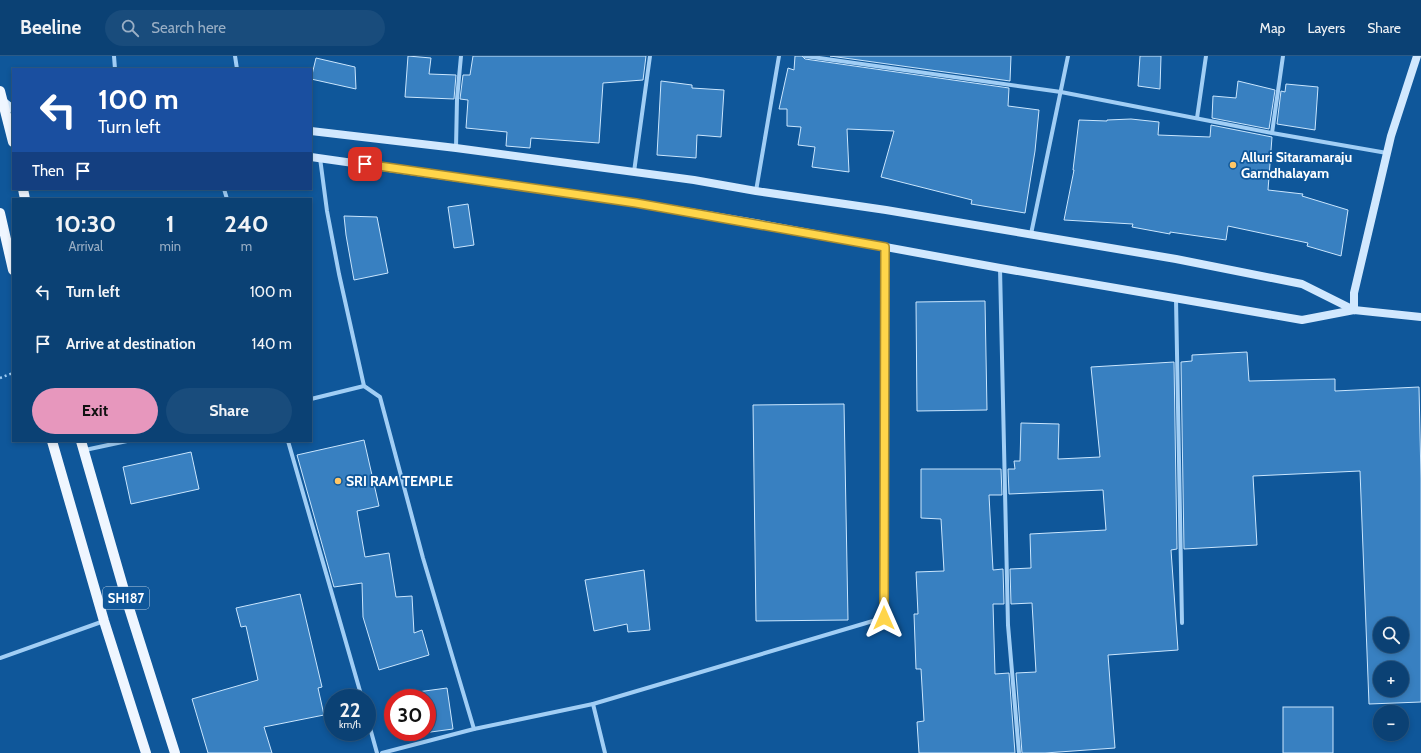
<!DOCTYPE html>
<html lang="en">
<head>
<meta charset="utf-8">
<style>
	:root { --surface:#0b4174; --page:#194c7c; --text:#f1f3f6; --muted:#9aafc5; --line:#2b5a86; --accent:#e797bd }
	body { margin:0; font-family:Cabin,sans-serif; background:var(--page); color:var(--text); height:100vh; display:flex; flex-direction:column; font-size:15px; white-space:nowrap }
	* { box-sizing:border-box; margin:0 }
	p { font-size:13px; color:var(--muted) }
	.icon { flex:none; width:22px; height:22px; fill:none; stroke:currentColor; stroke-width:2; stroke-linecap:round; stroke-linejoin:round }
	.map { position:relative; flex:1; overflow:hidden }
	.panel { position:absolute; left:12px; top:142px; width:300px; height:244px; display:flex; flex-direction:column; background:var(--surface); border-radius:0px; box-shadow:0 2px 6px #0003,0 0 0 1px var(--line) }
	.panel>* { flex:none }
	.guide { position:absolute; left:12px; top:12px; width:300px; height:122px; border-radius:0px; box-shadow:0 2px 6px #0003,0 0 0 1px var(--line); background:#1a4fa0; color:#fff; overflow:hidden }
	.buttons { position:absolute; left:1373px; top:561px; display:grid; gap:8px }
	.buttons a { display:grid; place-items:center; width:36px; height:36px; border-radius:50%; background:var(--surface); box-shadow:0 2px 6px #0003,0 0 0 1px var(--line); font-size:20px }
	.speed { position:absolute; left:324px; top:633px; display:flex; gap:8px; font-size:20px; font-weight:700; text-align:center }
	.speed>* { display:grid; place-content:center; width:52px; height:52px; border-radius:50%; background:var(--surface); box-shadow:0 2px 6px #0003,0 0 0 1px var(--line); line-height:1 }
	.speed small { font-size:10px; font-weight:400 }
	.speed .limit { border:6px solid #d22; background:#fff; color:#111 }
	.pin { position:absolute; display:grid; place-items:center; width:34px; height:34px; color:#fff; margin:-17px; border-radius:8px; box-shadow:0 2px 6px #0006 }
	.me { position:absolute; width:44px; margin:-22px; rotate:0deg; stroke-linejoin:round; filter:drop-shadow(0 0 3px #0008) }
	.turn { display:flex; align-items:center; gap:14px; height:84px; padding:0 20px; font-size:18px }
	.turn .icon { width:52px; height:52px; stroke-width:2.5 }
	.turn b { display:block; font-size:28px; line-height:34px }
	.then { display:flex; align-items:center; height:38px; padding:0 20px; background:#0003; gap:8px; font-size:15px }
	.eta { display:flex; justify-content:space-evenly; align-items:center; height:68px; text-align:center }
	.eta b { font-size:24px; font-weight:800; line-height:28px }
	.cta { display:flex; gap:8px; margin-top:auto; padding:8px 20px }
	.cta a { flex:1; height:46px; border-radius:24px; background:var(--accent); color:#111; font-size:16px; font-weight:800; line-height:46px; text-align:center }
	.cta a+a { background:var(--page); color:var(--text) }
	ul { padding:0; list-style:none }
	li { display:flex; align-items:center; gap:12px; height:52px; padding:0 20px }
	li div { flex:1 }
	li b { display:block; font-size:15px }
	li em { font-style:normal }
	header { display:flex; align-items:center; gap:24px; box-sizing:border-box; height:56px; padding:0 20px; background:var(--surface); border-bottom:1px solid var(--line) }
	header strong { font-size:19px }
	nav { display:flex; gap:22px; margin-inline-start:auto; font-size:14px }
	.search { width:280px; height:36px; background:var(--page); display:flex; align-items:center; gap:10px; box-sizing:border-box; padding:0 14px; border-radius:22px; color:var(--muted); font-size:15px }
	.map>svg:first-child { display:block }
	.building { fill:#3880c1; stroke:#cae6fe; fill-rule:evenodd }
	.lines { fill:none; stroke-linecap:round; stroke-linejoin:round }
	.path { stroke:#a1cef5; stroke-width:2.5; stroke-dasharray:2 3; stroke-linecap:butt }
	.street { stroke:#a1cef5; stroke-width:4 }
	.secondary { stroke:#d1e8fe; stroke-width:8 }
	.primary { stroke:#eff6ff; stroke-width:10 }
	.route-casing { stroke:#a68a30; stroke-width:10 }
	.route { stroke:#ffd54a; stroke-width:7 }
	.poi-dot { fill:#ffc665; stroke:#0f579a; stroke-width:1.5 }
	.labels { text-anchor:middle; stroke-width:3.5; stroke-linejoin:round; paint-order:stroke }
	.shield { fill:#0f579a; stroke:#b7cde1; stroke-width:1 }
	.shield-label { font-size:13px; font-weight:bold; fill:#fff }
	.poi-label { font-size:14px; font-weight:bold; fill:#fff; stroke:#0f579a; text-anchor:start }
</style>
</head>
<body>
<header>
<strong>Beeline</strong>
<div class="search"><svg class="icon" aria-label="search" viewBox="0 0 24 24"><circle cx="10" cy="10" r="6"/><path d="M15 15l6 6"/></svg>Search here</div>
<nav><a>Map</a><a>Layers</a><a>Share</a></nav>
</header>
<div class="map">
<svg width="1421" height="697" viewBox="0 0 1421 697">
	<rect width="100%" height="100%" fill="#0f579a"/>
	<g class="building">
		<path d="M408,0L431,2L429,18L456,19L454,43L405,41Z"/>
		<path d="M473,0H646L643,24L603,27L599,87L531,82L530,92L506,90L507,76L466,72L468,44L460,43L463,19H470Z"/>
		<path d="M795,0H802L805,3L1009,32L1008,50L1039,54L1035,95L1025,157L971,148L972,144L881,121L894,75L847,73L849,116L812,111L815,91L798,89L801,71L787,70V53H779L788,12L794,14Z"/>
		<path d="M830,0H1011L1010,25Z"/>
		<path d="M1140,0H1161L1160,33L1138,30Z"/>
		<path d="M316,2L355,11L356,33L311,23Z"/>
		<path d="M661,25L692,29V32L724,34L721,81L697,79L696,102L657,99Z"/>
		<path d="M1238,25L1275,34L1269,73L1212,62L1213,40L1236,42Z"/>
		<path d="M1286,28L1318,31L1315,74L1277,68L1281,35L1285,36Z"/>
		<path d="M1131,63L1159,66L1158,79L1210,81L1211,69L1272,81L1268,134L1303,138L1302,140L1348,154L1341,200L1307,190L1308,187L1228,170L1226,184L1170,176V178L1132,171L1133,168L1064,164L1074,114H1073L1079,64L1107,65V64Z"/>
		<path d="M468,148L474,189L454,192L448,151Z"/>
		<path d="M344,160L377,161L388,217L354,224L346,179Z"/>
		<path d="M985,245L987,354L917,355L916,246Z"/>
		<path d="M1247,296L1249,325L1335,323V335L1419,331L1421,423V646L1369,648L1360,415L1253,420L1257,489L1184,493L1181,306L1192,305V299ZM1380,568H1402V590H1380ZM1380,612H1402V634H1380Z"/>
		<path d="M1174,306L1177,493L1171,494L1178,594L1108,599L1115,692L1045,697H1022L1016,617L1036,616L1032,547L1011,548L1010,513L1031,512L1030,478L1106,474L1103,434L1009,438L1008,413H1015L1014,405H1020L1021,367L1059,368L1058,403L1100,401L1091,311Z"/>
		<path d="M844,348L848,564L756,565L753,349Z"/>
		<path d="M364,384L379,450L357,455L365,501L389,497L396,541L412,540L414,577L422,574L429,599L379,614L363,561L362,527L334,531L297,399Z"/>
		<path d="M191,396L199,433L131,448L123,411Z"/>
		<path d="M921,413H1001L1002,439H989L993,514L1003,513L1004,548H993L995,618L1009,617L1015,697H919L917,666L924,665L921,613H916L914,558H918L916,516L944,515L941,463L921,462Z"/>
		<path d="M644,514L650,574L628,576L627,568L594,575L585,524Z"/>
		<path d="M300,538L322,631L318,632L324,659L264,671L272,697H208L192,643L258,624L246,570L241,571L236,552Z"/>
		<path d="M447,632L453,673L401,680L400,676H427V642H396L395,639Z"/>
		<rect x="1283" y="651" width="50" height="46"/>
	</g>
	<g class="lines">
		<path class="path" d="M0,322L13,317"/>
		<g class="street">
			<path d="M114,0L115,13"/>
			<path d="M235,0L237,13"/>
			<path d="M805,0L1061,36L1272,77L1387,97"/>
			<path d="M1197,62L1206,0"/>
			<path d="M1272,77L1283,0"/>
			<path d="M456,92L457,43L461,0"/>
			<path d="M320,102L327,155L339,218L364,330L380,341L423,502L474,673"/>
			<path d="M634,116L650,0"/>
			<path d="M224,133L227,143"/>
			<path d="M756,135L779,0"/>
			<path d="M1031,178L1068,0"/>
			<path d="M1000,212L1008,569L1019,697"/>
			<path d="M1176,243L1182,567"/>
			<path d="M311,343L364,330"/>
			<path d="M288,385L362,642"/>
			<path d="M85,394L127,385"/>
			<path d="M0,602L104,565"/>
			<path d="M593,648L605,697"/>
			<path d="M367,661L377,697"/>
			<path d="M382,697L474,673L593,648L883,562L885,191"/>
		</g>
		<g class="secondary">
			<path d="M3,45L13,53"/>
			<path d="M311,75L456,92L694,124L756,135L886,154L1176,203L1302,228L1354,254"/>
			<path d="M311,101L636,147L755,167L1000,212L1302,264L1354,254L1421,261"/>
			<path d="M1354,254V237L1391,80L1417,0"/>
		</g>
		<g class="primary">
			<path d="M0,35L13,86"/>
			<path d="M23,133L25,143"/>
			<path d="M0,157L13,214"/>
			<path d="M52,385L104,565L146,697"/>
			<path d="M81,385L130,555L175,697"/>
		</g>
	</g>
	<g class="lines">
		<g class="route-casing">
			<path id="route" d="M365,108L636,147L885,191L884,562"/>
		</g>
		<use href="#route" class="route"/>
	</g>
	<g class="poi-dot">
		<circle cx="1233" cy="109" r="4"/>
		<circle cx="338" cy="425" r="4"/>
	</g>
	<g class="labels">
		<rect class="shield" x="103" y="531" width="46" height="22" rx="3"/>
		<g class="shield-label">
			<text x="126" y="547">SH187</text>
		</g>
		<g class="poi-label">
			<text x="1241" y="106">Alluri Sitaramaraju<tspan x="1241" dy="16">Garndhalayam</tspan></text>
			<text x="346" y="430">SRI RAM TEMPLE</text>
		</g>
	</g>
</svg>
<div class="buttons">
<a><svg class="icon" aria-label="search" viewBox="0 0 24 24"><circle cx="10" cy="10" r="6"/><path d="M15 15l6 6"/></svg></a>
<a>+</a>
<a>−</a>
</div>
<div class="speed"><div>22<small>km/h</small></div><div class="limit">30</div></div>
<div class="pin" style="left:365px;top:108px;background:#d93025"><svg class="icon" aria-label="arrive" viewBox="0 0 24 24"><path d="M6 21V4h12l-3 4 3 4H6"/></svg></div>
<svg class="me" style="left:884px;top:562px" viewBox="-20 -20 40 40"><path d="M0-17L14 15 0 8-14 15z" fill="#ffd54a" stroke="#fff" stroke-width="4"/></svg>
<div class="guide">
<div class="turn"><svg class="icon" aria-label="left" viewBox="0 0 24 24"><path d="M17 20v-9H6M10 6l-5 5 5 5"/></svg><div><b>100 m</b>Turn left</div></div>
<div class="then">Then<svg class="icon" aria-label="arrive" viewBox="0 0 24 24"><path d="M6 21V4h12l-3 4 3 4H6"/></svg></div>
</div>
<section class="panel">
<div class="eta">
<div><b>10:30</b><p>Arrival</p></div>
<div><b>1</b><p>min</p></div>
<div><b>240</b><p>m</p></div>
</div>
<ul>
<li><svg class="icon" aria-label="left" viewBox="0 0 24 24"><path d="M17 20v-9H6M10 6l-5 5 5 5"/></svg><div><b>Turn left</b></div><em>100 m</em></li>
<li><svg class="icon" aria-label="arrive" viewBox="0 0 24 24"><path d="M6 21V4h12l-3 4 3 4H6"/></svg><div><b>Arrive at destination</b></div><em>140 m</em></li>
</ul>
<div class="cta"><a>Exit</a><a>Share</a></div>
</section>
</div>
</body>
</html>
